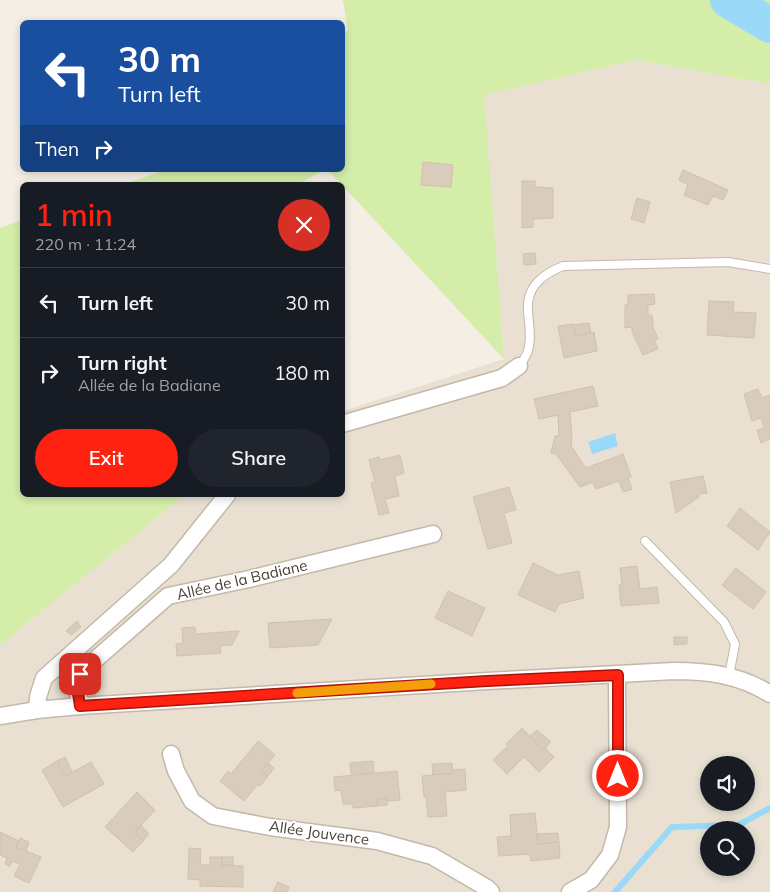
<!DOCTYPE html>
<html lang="en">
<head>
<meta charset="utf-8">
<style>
	:root { --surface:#171b24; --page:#20242c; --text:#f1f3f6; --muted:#9ea1a6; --line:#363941; --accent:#f21 }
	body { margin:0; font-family:Mulish,sans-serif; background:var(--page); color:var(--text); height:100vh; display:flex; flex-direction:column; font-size:19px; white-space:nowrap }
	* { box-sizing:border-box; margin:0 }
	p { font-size:16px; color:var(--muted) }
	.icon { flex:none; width:28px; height:28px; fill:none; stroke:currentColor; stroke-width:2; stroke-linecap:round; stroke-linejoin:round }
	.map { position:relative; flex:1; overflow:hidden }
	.drawer { position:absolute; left:20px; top:182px; width:325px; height:315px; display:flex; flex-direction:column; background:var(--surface); border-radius:8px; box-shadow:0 2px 8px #0003 }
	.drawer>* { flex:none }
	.banner { position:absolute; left:20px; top:20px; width:325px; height:152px; border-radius:8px; box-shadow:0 2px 8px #0003; background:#1a4fa0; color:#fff; overflow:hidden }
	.buttons { position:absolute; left:700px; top:756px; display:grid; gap:10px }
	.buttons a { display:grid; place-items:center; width:55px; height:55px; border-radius:50%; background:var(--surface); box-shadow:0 2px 8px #0003; font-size:25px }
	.pin { position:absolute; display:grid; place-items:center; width:42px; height:42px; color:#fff; margin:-21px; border-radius:10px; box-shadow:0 2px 8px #0006 }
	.me { position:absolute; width:55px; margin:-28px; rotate:0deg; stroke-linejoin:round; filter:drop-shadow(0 0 4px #0008) }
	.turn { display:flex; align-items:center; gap:18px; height:105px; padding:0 15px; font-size:22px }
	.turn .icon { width:65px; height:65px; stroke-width:2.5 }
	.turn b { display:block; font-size:35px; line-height:42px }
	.then { display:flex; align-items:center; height:48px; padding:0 15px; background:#0003; gap:10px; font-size:19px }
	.round { display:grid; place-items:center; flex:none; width:52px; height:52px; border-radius:26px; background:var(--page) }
	.overview { display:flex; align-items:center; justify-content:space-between; height:85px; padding:0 15px }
	h1 { font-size:30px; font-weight:600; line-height:38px; color:var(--accent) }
	.primary-button { display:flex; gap:10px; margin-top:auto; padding:10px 15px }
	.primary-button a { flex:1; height:58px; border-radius:30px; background:var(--accent); color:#fff; font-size:20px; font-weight:600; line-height:58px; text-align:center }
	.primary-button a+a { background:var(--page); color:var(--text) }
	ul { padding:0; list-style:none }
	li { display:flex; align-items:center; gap:15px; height:70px; padding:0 15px; border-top:1px solid var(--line) }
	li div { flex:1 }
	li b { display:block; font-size:19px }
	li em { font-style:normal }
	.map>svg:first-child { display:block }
	.residential { fill:#e9e0d2; fill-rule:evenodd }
	.green { fill:#d4eda9 }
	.water { fill:#9ad9f8 }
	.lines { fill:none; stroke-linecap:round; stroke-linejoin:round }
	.stream { stroke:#9ad9f8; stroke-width:6 }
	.river { stroke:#9ad9f8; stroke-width:36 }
	.building { fill:#daccbc; stroke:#d3c0ac }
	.service-casing { stroke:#c4b8a9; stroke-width:10 }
	.minor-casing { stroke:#c4b8a9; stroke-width:19 }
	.service { stroke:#fff; stroke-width:8 }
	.minor { stroke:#fff; stroke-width:16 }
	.route-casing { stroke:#a6160b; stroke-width:12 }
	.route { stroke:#f21; stroke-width:9 }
	.slow { stroke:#f59e0b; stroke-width:9 }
	.labels { text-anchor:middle; stroke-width:4; stroke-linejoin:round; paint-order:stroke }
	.street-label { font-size:15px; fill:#473e34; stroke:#fff }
</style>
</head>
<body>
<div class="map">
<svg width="770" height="892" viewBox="0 0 770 892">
	<rect width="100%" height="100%" fill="#f4eee5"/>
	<path class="residential" d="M636,60L770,84V892H0V645L185,495H342L343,411L504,359L483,95ZM709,765H746V802H709ZM709,830H746V868H709Z"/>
	<g class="green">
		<path d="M343,0H770V84L636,60L484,95L504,359L328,170H342V34L348,31Z"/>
		<path d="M165,170H324L297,185H122Z"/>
		<path d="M22,220V495H185L0,645V228Z"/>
	</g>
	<path class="water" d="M615,433L618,446L592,454L588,442Z"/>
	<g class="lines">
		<path class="stream" d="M615,892L672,827L738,825L770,808"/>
		<path class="river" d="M728,0L770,25"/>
	</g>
	<g class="building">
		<path d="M423,162L453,165L451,187L421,185Z"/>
		<path d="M683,170L728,190L723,200L713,196L708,205L684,195L688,185L679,180Z"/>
		<path d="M522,181H535V187L553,188V218L533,219V227L522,228Z"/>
		<path d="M637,198L650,202L644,223L631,219Z"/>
		<path d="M535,253L536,264L524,265L523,254Z"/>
		<path d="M654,294L655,304L648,305V315H652L653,327L658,339L654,340L658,349L643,355L632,332V327L625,328V305H628V295Z"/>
		<path d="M709,301L734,302L733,312L756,313L754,338L707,335Z"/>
		<path d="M589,323L591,333L575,336L573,325Z"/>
		<path d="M573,324L575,336L594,332L597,351L564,358L558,326Z"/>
		<path d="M593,386L598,406L570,412L572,439L571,446L586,468L623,454L631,477L628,478L632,489L623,492L619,481L596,489L593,482L580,487L556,454L551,453L555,436H559L558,415L539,419L534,399Z"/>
		<path d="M758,389L762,398L770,395V439L761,443L757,430L764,428L761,418L752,421L744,394Z"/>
		<path d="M400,455L404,473L395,476L399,496L385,499L389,513L379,515L371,483L375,482L369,460L379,457V460Z"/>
		<path d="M703,476L707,493L699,494V497L676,513L670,482Z"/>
		<path d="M509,487L516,510L504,513L512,543L488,549L473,497Z"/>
		<path d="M740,508L770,532L758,550L727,526Z"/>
		<path d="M533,563L558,575L579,571L584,598L559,604L555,612L518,595Z"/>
		<path d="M637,566L640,589L657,587L659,603L621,606L619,585H622L620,568Z"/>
		<path d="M736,568L766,592L753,609L722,585Z"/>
		<path d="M448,591L485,608L472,636L435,618Z"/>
		<path d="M332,619L318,645L270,648L268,623Z"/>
		<path d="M77,621L81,627L71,635L66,631Z"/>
		<path d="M195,627L196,634L239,631L232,645L220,646L221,653L177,656L176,644L183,643L182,628Z"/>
		<path d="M674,637H687V644L674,645Z"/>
		<path d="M522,728L543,750L545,748L554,757L539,772L524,757L507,774L493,760L508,746L506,744Z"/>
		<path d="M537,730L551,742L543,750L530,736Z"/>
		<path d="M258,741L275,755L261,771L268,776L260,786L258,784L244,801L220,781L228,771L231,774Z"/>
		<path d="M65,757L72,772L65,776L57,761Z"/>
		<path d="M57,761L65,776L91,762L104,784L63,807L42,770Z"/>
		<path d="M373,761L374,773L351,774L350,763Z"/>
		<path d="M268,763L274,768L268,776L261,771Z"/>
		<path d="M452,763L453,773L433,775L432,764Z"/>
		<path d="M465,769L466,790L445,792L447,816L428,817L426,797H424L422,776L453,773V770Z"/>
		<path d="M397,771L400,800L387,801V798L377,799V806L353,808V804H343L341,790L335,791L334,777Z"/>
		<path d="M137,792L155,810L135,832L143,841L133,852L105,827Z"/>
		<path d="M387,798V805L377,806V799Z"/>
		<path d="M535,813L538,844L559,842L560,858L531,861L530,854L499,856L497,837L511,836L510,815Z"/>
		<path d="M141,825L149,834L143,841L135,832Z"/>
		<path d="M0,832L19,841L16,847L41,857L29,883L14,876L20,864L12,861L10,866L5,864L7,858L0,855Z"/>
		<path d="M558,833L559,842L538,844L537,834Z"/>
		<path d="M20,838L29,842L26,851L16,847Z"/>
		<path d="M189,848L201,849L200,865H210V857H222V865L243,866V887L200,886V880L188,879Z"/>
		<rect x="222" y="857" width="11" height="8"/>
		<path d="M278,882L289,887L287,892H273Z"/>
	</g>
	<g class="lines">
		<g class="service-casing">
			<g id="service">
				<path d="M519,366C524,360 528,354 529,346C532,332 527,317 528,303C530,283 546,273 563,266L728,262L770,269"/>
				<path d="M645,541L724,622L735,644L729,676"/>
			</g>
		</g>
		<g class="minor-casing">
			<g id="minor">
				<path d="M342,424L502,378L519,366"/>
				<path d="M80,706L78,693L79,674L168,596L249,579L433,534"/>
				<path d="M37,710L38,697L44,678L171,565L227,495"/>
				<path d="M0,716L37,710L80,706L487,681L674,671C708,671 740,675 770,694"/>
				<path d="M171,754L176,771L192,801L213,816L270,827L377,841L432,856L487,888L491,892"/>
				<path d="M570,892L591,880L610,855L618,827L617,675"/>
			</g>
		</g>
		<use href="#service" class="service"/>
		<use href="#minor" class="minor"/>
	</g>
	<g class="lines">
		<g class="route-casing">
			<path id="route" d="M80,674L78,693L80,706L487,681L618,675V776"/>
		</g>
		<use href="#route" class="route"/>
		<path class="slow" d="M297,693L431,684"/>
	</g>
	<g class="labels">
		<g class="street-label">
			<text transform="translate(242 580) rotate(-13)" y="5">Allée de la Badiane</text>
			<text transform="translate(319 833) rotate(8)" y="5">Allée Jouvence</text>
		</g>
	</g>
</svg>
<div class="buttons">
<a><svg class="icon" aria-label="sound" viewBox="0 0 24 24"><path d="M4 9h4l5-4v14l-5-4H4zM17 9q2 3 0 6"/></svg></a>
<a><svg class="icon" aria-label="search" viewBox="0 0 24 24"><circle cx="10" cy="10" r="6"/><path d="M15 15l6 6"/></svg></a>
</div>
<div class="pin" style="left:80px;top:674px;background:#d93025"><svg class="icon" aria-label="arrive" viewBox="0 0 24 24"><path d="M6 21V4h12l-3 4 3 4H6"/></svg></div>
<svg class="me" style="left:618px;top:776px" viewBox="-20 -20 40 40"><circle r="17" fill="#f21" stroke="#fff" stroke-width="3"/><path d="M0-11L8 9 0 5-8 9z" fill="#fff"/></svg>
<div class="banner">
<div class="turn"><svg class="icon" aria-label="left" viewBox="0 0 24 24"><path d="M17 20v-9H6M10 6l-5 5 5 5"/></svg><div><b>30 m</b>Turn left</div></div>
<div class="then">Then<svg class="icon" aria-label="right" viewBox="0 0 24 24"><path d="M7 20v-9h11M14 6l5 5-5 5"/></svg></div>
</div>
<section class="drawer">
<div class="overview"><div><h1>1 min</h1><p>220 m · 11:24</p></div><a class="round" style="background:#d93025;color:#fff"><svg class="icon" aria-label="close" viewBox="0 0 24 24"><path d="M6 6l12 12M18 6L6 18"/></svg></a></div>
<ul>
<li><svg class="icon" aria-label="left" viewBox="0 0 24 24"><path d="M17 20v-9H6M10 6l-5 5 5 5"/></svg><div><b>Turn left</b></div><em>30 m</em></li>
<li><svg class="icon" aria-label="right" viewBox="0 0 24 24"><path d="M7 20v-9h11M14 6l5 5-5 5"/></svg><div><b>Turn right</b><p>Allée de la Badiane</p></div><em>180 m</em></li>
</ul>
<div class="primary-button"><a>Exit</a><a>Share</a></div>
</section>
</div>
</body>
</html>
